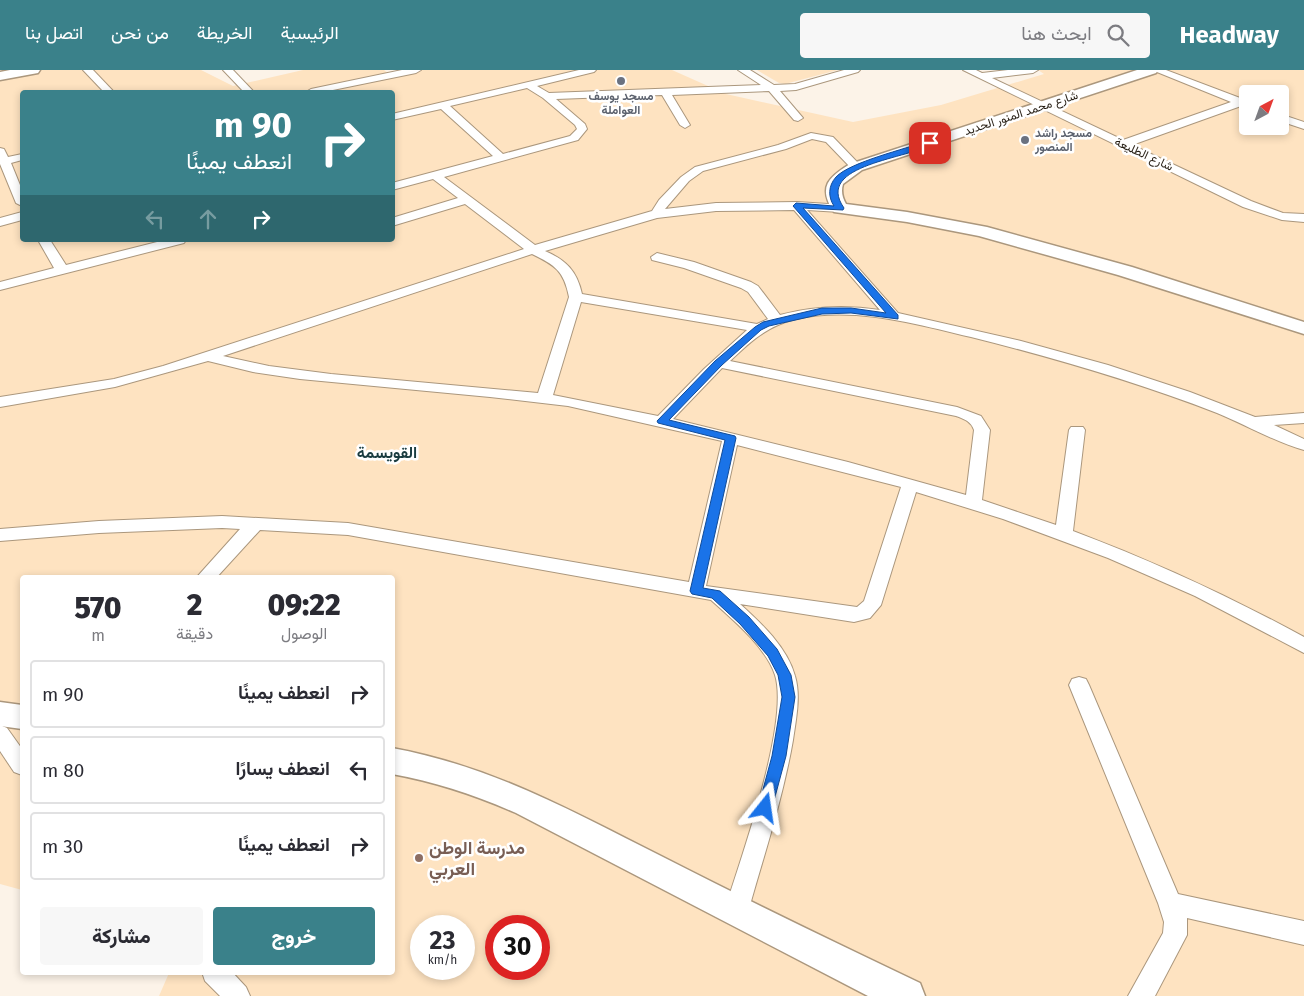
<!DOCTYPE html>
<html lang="ar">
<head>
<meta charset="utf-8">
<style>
	:root { --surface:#fff; --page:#f7f7f7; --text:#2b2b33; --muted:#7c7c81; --line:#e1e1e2; --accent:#3a818a }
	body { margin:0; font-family:"Fira Sans",Vazirmatn,sans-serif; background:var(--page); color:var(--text); direction:rtl; height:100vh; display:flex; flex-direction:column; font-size:19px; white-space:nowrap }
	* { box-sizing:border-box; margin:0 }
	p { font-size:16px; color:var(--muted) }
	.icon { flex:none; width:28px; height:28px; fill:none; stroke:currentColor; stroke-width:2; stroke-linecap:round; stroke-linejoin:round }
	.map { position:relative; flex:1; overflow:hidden; direction:ltr }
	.details { position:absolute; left:20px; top:505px; width:375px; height:400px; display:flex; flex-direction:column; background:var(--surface); border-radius:5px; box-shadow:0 2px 8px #0003; direction:rtl }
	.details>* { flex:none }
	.top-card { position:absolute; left:20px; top:20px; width:375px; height:152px; border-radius:5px; box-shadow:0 2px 8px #0003; direction:rtl; background:#3a818a; color:#fff; overflow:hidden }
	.needle { width:32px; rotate:41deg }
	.tools { position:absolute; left:1239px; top:15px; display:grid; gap:10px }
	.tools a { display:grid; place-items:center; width:50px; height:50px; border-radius:5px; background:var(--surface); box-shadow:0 2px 8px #0003; font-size:25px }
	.speed { position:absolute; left:410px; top:845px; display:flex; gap:10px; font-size:25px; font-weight:700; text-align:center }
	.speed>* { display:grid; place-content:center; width:65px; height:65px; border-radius:50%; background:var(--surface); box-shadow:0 2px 8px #0003; line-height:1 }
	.speed small { font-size:12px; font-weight:400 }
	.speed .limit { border:8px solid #d22; background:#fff; color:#111 }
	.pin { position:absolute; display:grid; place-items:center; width:42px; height:42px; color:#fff; margin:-21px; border-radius:10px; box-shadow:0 2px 8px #0006 }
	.me { position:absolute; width:55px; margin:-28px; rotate:15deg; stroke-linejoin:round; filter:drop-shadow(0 0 4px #0008) }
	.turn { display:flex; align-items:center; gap:18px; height:105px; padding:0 20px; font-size:22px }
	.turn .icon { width:65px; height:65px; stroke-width:2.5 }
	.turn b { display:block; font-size:35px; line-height:42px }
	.lanes { display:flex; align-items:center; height:48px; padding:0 20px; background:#0003; justify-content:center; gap:25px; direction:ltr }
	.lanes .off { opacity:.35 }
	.eta { display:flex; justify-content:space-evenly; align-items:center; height:85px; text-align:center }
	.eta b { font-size:30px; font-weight:800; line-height:35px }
	.primary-button { display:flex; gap:10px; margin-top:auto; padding:10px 20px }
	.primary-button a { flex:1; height:58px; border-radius:5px; background:var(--accent); color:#fff; font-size:20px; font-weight:800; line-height:58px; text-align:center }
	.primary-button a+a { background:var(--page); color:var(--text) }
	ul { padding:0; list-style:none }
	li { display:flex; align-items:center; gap:15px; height:68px; margin:0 10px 8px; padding:0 10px; border:2px solid var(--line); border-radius:5px }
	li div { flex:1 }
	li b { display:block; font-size:19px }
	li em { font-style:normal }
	header { display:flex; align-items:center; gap:30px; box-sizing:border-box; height:70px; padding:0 25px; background:var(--accent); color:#fff }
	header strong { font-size:24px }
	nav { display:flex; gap:28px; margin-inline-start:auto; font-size:18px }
	.search { width:350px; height:45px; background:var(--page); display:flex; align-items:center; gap:12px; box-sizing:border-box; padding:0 18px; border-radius:5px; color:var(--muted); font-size:19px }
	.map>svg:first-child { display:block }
	.built { fill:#fee3c1; fill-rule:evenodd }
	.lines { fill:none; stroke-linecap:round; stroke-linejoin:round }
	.street-casing { stroke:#ab977d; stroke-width:2 }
	.secondary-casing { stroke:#ab977d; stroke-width:3 }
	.street { fill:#fff; fill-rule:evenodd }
	.secondary { fill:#fff; fill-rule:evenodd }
	.route { fill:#1a73e8; stroke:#114b97 }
	.worship-dot { fill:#6b7280; stroke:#fff; stroke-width:2 }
	.education-dot { fill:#8d6e63; stroke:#fff; stroke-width:2 }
	.labels { text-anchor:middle; stroke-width:5; stroke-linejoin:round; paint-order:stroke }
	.far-worship-label { font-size:12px; font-weight:bold; fill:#5b616d; stroke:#fff }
	.far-street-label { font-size:12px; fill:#261e14; stroke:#fff }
	.neighbourhood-label { font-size:16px; font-weight:bold; fill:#1a3c40; stroke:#fff }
	.near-education-label { font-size:18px; font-weight:bold; fill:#785e54; stroke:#fff; text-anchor:start }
</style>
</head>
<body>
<header>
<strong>Headway</strong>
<div class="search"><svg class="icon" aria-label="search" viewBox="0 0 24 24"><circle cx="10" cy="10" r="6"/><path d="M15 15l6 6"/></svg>ابحث هنا</div>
<nav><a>الرئيسية</a><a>الخريطة</a><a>من نحن</a><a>اتصل بنا</a></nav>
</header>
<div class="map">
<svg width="1304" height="926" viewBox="0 0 1304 926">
	<rect width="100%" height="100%" fill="#fcf3e8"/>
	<g class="built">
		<path d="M41,0H201L233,16L303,0H384L389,4L410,0H672L726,24L853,52L941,35L1044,4L1038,0H1304V926H159L169,903L392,902V508H22V820L0,814V8ZM22,22H392V170H22ZM1248,24H1280V56H1248ZM421,856H464V899H421ZM496,856H539V899H496Z"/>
		<path d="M757,0H838L785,14L779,13Z"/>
	</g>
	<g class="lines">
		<g class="street-casing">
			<g id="street">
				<path d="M83,0H93L114,22H104Z"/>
				<path d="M223,0H233L254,22H244Z"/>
				<path d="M402,0H421L416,3L323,22H306L311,19Z"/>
				<path d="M579,0H596L594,2L537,16L549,23L761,15L738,0H750L774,15L795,14L844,0H860L858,2L796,20L780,21L803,48L798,51L794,50L769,21L672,25L690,55L685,58L680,55L662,25L556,29L585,54L587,59L578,70L444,107L535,175L652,141L659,130L681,107L695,97L778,75L811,63L833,67L860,95L862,97L860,99H852L826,72L812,69L786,79L703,101L689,111L665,139L716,133L797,132L844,135L846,138L844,141L840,142L807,140L898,243L1021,271L1108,295L1190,322L1255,347L1304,343V353L1274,355L1304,369V380C1277,373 1244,354 1217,343C1137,312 1055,288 971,267C915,254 854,236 796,249C767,256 751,271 730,291L957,337L981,346L990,360L982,430L1056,455L1069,360L1071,357H1083L1085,360L1073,461C1155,492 1227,525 1304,567V583L1195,526L1108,488L1003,449L916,422L881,535L870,548L854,552L740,534C761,553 787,577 795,606C801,626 796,649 793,670C783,728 764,785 748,842L744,850L736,853L728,850L724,842C740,791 790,652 775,605C766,577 732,549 711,530L348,465L260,460L216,508H196L240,459L222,458L99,463L0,471V459L99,451L222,446L348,453L689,512L722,371L568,336L490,327L300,309L253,302L208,291L115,317L0,337V327L114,309L163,296L524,179L465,134L392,156V148L458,128L433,109L392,120V113L493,86L441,39L392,50V44ZM527,18L543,28L575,55L577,59L570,66L503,84L450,36ZM794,140L880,240C846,235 814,236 780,245L758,216L751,212L694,192L657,183L651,187L652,190L684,198L741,218L748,222L768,249L757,254L582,224C577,201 566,190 545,181L657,148L716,141ZM532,184C555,195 564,201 569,227L538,323L331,304L269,296L223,286ZM581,232L747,260L704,299L658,346L553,325ZM722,298L956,346C964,349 971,351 974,360L966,425L848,392L673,349ZM737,375L901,417L864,531L857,537L706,516Z"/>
				<path d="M963,0H976L982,3L1008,0H1038L1033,3L992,8L1123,70L1231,32L1152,0H1166L1248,31V37L1241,36L1132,75L1251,131L1283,143L1304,144V152L1282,150L1243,137Z"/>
				<path d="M1280,44L1304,52V59L1280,51Z"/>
				<path d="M0,78L4,79L8,87L22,84V90L11,93L22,120V136L16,133L0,94Z"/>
				<path d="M22,142V150L0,156V148Z"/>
				<path d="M38,170H50L66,195L165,170H186L184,173L0,220V212L54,198Z"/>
				<path d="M1079,607L1086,609L1089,615L1178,824L1304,851V875L1187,848V865L1155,926H1128L1163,863L1164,852L1158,833L1069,615L1072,609Z"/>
				<path d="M0,655L7,658L22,679V705L14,702L0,681Z"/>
				<path d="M202,902H232L246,917L250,926H220L205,911Z"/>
			</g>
		</g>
		<g class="secondary-casing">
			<g id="secondary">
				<path d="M10,0H40L38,3L0,10V2Z"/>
				<path d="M1137,0H1158L1156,3L862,100L843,114C841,121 842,127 846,134L907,142L987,157L1132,197L1304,252V264L1118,205L979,166L907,152L834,142C817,117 829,107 850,94Z"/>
				<path d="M0,632L22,635V659L0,656Z"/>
				<path d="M392,678C495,697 573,742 665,788C749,831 834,872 920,913L925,926H868L516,743C475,725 436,712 392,704Z"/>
			</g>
		</g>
		<use href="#street" class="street"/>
		<use href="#secondary" class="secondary"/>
	</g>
	<path class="route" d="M927,71L934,73C911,89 813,94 844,138L843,140L803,138L898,245V249L851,243L822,244L769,256L761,260L722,295L669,350L735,366L736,368L703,518L720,521L749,547L777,579L791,605L795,627L786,686L772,738L770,742L765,744L760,742L758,738L772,686L782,627L778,605L768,586L740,554L712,528L692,524L690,521L725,370L658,353L657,351L715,291L755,257L763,252L822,238H851L886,243L793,136L796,133L834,136C828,127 828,116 836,107C850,92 906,79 927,71Z"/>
	<g class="worship-dot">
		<circle cx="621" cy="11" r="5"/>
		<circle cx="1025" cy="70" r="5"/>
	</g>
	<circle class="education-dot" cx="419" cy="788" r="5"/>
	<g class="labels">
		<g class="far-worship-label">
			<text x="621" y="30">مسجد يوسف<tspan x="621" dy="14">العواملة</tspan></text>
			<text x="1035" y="67" text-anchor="start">مسجد راشد<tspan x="1035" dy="14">المنصور</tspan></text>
		</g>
		<g class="far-street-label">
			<text transform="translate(1021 43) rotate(-18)" y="4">شارع محمد المنور الحديد</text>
			<text transform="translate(1144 84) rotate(25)" y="4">شارع الطليعة</text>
		</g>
		<g class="neighbourhood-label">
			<text x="387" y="388">القويسمة</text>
		</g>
		<g class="near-education-label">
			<text x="429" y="784">مدرسة الوطن<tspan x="429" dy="21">العربي</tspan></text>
		</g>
	</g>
</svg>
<div class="tools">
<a><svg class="needle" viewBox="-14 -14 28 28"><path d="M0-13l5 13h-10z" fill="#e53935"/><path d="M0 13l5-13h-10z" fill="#7c7c81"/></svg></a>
</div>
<div class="speed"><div>23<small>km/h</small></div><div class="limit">30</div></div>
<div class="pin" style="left:930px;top:73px;background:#d93025"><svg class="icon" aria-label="arrive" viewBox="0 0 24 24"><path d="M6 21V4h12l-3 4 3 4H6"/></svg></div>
<svg class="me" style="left:765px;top:738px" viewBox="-20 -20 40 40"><path d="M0-17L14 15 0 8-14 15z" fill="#1a73e8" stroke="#fff" stroke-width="4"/></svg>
<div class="top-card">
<div class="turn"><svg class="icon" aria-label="right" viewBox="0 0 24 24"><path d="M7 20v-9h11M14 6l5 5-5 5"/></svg><div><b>90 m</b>انعطف يمينًا</div></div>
<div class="lanes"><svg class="icon off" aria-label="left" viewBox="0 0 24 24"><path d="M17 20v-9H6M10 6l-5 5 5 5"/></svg><svg class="icon off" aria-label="ahead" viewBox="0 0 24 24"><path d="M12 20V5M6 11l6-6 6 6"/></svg><svg class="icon" aria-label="right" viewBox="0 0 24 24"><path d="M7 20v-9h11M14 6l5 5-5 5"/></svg></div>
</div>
<section class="details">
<div class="eta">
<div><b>09:22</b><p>الوصول</p></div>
<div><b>2</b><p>دقيقة</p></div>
<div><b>570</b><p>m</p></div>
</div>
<ul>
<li><svg class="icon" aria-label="right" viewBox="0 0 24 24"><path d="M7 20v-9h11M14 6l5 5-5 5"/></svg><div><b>انعطف يمينًا</b></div><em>90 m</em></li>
<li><svg class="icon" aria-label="left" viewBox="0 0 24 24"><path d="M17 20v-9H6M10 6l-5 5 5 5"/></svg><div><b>انعطف يسارًا</b></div><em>80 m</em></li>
<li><svg class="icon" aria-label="right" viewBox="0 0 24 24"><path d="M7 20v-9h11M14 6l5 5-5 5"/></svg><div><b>انعطف يمينًا</b></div><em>30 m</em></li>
</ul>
<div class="primary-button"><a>خروج</a><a>مشاركة</a></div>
</section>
</div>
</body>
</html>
